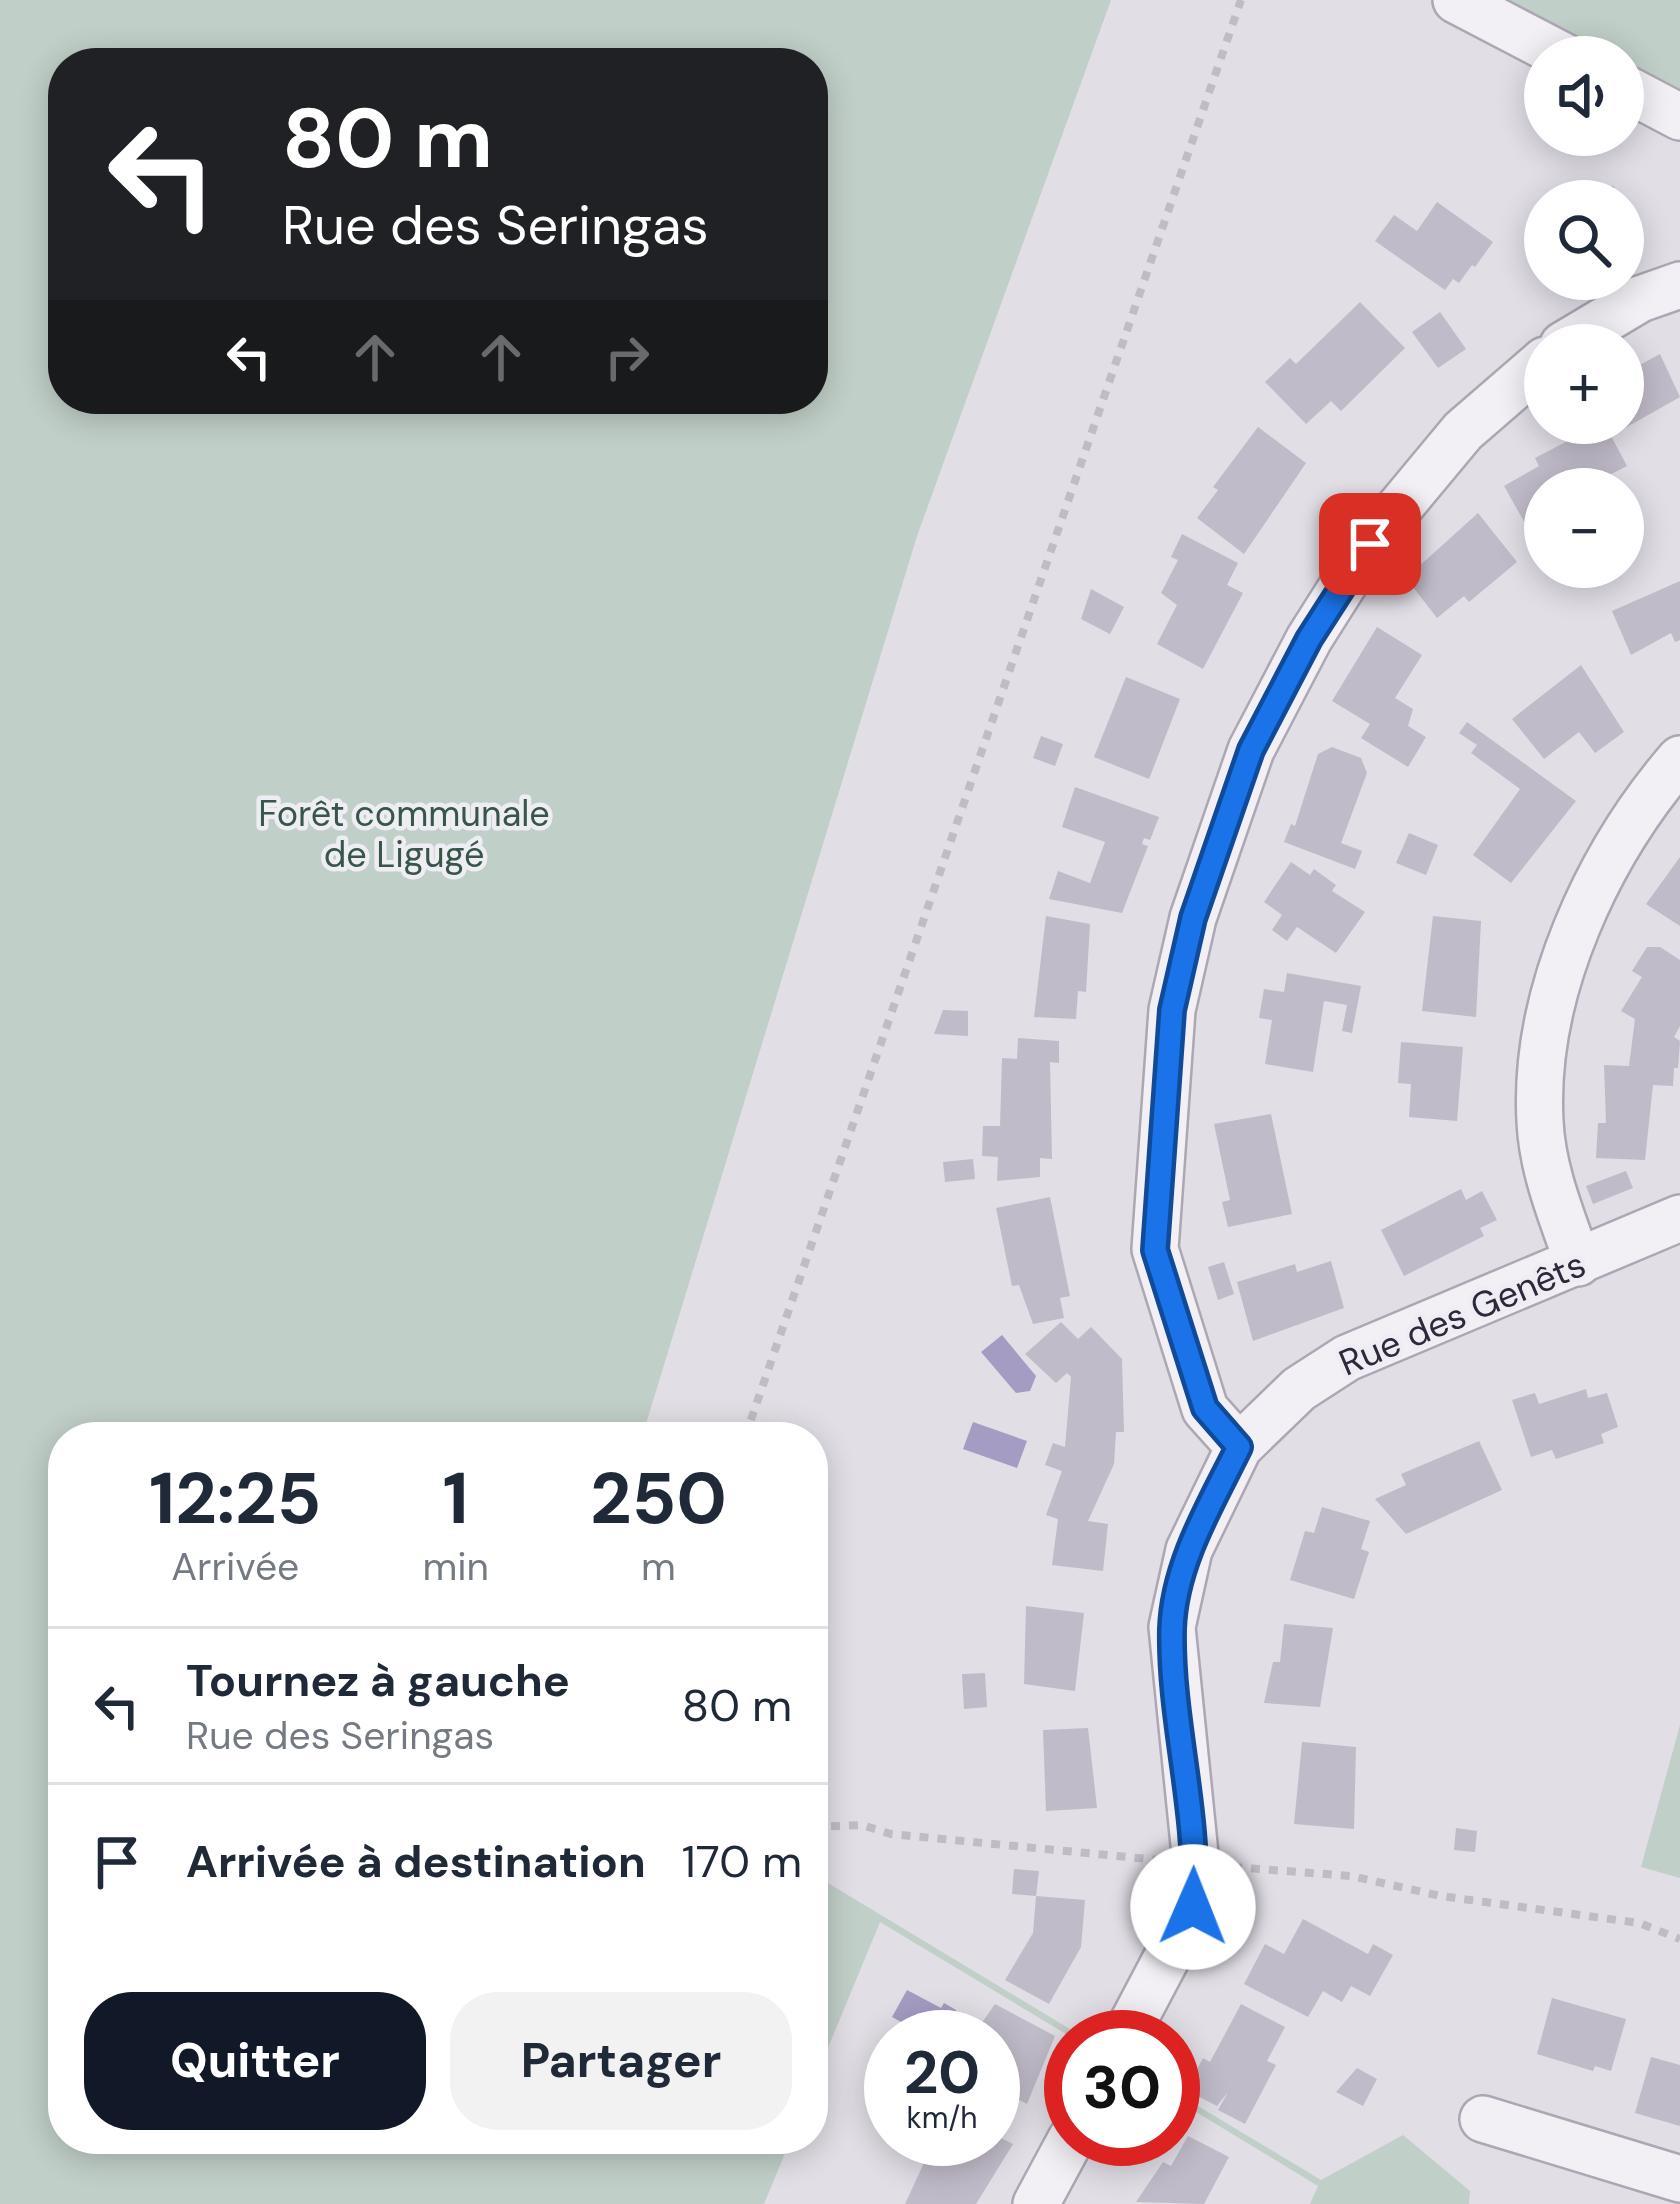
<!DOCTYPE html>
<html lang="fr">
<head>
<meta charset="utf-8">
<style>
	:root { --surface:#fff; --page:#f2f2f3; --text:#1f2937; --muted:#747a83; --line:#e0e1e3; --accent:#111827 }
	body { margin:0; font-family:"DM Sans",sans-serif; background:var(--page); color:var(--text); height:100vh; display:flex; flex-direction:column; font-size:45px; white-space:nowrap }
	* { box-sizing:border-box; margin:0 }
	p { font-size:39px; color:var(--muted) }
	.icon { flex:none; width:66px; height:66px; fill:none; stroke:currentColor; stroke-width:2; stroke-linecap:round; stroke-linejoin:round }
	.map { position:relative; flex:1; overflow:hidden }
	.details { position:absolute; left:48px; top:1422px; width:780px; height:732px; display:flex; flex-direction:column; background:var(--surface); border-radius:48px; box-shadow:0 6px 30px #0003 }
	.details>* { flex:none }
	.hud { position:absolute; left:48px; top:48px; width:780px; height:366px; border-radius:48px; box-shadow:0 6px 30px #0003; background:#202124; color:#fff; overflow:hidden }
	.buttons { position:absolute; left:1524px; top:36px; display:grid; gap:24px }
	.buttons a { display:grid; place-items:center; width:120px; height:120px; border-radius:50%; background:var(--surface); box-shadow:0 6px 30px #0003; font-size:60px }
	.speed { position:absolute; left:864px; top:2010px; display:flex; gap:24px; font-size:60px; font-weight:700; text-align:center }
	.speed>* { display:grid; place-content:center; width:156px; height:156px; border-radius:50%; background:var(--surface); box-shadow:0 6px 30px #0003; line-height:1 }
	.speed small { font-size:30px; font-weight:400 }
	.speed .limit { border:18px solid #d22; background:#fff; color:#111 }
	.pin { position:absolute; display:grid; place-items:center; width:102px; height:102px; color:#fff; margin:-51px; border-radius:24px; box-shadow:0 6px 18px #0006 }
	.me { position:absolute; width:132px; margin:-66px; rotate:1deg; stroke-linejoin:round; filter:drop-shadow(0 0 9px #0008) }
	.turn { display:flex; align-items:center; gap:42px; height:252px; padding:0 36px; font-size:54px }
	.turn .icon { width:156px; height:156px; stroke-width:2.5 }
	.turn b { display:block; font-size:84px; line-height:102px }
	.lanes { display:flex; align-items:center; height:114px; padding:0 36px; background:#0003; justify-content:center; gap:60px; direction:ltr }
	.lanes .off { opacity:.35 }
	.eta { display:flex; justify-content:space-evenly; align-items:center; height:204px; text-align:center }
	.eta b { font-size:72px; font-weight:700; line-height:84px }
	.action { display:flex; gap:24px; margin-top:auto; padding:24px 36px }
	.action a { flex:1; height:138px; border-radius:48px; background:var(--accent); color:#fff; font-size:48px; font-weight:700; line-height:138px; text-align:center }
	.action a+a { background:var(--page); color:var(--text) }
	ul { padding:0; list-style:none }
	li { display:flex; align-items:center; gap:36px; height:156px; padding:0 36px; border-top:3px solid var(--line) }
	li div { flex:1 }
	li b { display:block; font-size:45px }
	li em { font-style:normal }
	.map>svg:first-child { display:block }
	.green { fill:#c0cfc7; fill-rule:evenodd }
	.water { fill:#a59cc3 }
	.building { fill:#c0bbc8 }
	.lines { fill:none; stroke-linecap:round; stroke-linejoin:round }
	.street-casing { stroke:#aca7b3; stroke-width:50 }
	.path { stroke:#bfbcc5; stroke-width:8; stroke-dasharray:9 9; stroke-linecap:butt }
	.street { stroke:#f2f0f5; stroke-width:45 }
	.route-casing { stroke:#114b97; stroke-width:30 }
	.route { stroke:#1a73e8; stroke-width:21 }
	.labels { text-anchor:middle; stroke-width:9; stroke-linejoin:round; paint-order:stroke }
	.park-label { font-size:36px; fill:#375648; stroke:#efedf4 }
	.street-label { font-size:36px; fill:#2f283b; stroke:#efedf4 }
</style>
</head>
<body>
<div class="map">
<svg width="1680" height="2204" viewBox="0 0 1680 2204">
	<rect width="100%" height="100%" fill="#e1dee6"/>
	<g class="green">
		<path d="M0,0H1111L917,536L642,1437H63V2139H791L764,2204H0ZM813,63V399H63V63Z"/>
		<path d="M1506,0H1680V89Z"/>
		<path d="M1680,1725V1878L1641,1867Z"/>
		<path d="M813,1874L1083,2037H1071L880,1922L813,2084Z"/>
		<path d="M1173,2091L1321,2180L1403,2135L1470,2191L1469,2204H1310L1318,2186L1173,2098Z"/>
	</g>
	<g class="water">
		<path d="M1002,1335L1036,1376L1030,1391L1016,1393L981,1352Z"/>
		<path d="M973,1422L1027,1441L1017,1468L963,1449Z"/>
		<path d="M907,1990L941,2008L944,2003L956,2010L958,2018L947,2037H929L892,2017Z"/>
	</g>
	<g class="building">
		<path d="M1589,184L1591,191L1614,186L1618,201H1552L1550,193Z"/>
		<path d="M1437,202L1493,242L1475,267L1472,265L1459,283L1453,279L1445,290L1375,241L1394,215L1417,231Z"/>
		<path d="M1360,302L1405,348L1341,411L1331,401L1306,424L1265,382L1290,358L1296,364Z"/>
		<path d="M1440,312L1466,349L1438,368L1412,332Z"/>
		<path d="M1660,354L1680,397L1611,436L1627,466L1582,489H1545V515L1526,525L1504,486L1539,466L1535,458L1583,433L1577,423H1623V374Z"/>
		<path d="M1258,427L1306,463L1244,554L1197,518L1218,490L1213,487Z"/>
		<path d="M1478,513L1517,562L1469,602L1464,596L1437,618L1406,578Z"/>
		<path d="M1182,534L1238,563L1227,585L1243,593L1203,669L1157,644L1177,605L1161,593L1178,560L1171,557Z"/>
		<path d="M1680,581V640L1675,642L1671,633L1631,655L1612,611Z"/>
		<path d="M1091,589L1124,607L1110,634L1081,619Z"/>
		<path d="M1377,627L1422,655L1395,698L1413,709L1408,726L1426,737L1408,767L1361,738L1370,724L1332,701Z"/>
		<path d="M1581,665L1624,732L1595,753L1579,732L1544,759L1512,719Z"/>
		<path d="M1126,677L1180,699L1149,779L1094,757Z"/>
		<path d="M1467,722L1576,801L1511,883L1473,855L1520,789L1471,753L1477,745L1459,733Z"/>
		<path d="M1041,736L1063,744L1055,766L1033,758Z"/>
		<path d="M1332,747L1361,758L1367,773L1341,843L1362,851L1355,869L1284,842L1291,824L1295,826L1318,754Z"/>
		<path d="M1075,787L1159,817L1150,840L1144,838L1142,844L1148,846L1122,913L1049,899L1058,871L1090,883L1105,842L1062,827Z"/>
		<path d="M1409,833L1438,845L1426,875L1396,863Z"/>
		<path d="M1680,857V926L1646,904Z"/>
		<path d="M1291,862L1310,875L1314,869L1336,885L1332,891L1365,912L1336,953L1297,927L1287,941L1272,930L1282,915L1264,902Z"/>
		<path d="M1046,916L1090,924L1086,992L1078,991L1076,1019L1034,1017Z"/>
		<path d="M1433,916L1481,921L1476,1017L1422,1011Z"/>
		<path d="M1647,947H1660L1680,960V1026L1674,1037L1680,1041L1678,1068H1674L1673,1086L1653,1085L1645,1160L1596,1158L1598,1123H1606L1604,1065L1629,1066L1635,1019L1621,1011L1642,977L1632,971Z"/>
		<path d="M1287,973L1361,986L1352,1033L1342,1031L1347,1005L1324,1001L1313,1072L1265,1064L1272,1020L1259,1018L1264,989L1284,992Z"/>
		<path d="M943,1010L968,1011V1036L934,1034Z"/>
		<path d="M1018,1038L1059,1041V1063L1050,1062L1052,1159L1040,1158V1177L997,1181L998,1157L982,1156L983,1126H1000L1002,1058L1017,1059Z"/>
		<path d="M1401,1042L1463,1047L1457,1121L1409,1117L1411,1084L1398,1083Z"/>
		<path d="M1271,1114L1292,1214L1228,1227L1222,1202L1230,1200L1214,1124Z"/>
		<path d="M973,1159L975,1179L945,1182L943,1162Z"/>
		<path d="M1626,1171L1633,1188L1593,1204L1586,1186Z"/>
		<path d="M1461,1189L1466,1200L1482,1191L1497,1220L1480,1228L1484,1236L1404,1276L1381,1230Z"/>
		<path d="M1050,1197L1070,1296L1060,1298L1064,1318L1033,1324L1019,1285L1012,1286L996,1208Z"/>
		<path d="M1331,1261L1344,1308L1253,1341L1237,1282L1295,1264L1297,1272Z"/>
		<path d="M1224,1262L1234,1294L1218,1300L1208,1267Z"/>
		<path d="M1061,1322L1078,1339L1091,1327L1122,1359L1124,1432H1116L1114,1464L1088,1521L1108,1524L1103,1571L1052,1565L1058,1519L1046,1515L1062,1471L1045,1465L1053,1443L1065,1447L1071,1377L1067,1373L1056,1383L1025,1354Z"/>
		<path d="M1586,1389L1588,1398L1607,1393L1618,1427L1601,1434L1604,1443L1556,1459L1552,1450L1531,1457L1512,1400L1535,1393L1539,1404Z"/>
		<path d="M1479,1441L1502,1490L1406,1534L1375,1499L1406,1485L1401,1474Z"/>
		<path d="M1322,1507L1370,1521L1361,1549L1369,1552L1354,1599L1290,1580L1305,1531L1314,1533Z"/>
		<path d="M1026,1606L1084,1613L1075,1691L1024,1684Z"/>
		<path d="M1284,1624L1333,1628L1320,1707L1264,1703L1273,1662H1280Z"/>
		<path d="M985,1673L987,1707L964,1709L962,1674Z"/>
		<path d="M1088,1728L1097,1808L1046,1811L1043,1730Z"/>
		<path d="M1302,1742L1356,1747L1354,1829L1294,1824Z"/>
		<path d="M1456,1828L1477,1831L1475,1852L1454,1850Z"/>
		<path d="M1014,1869L1039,1871L1036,1896L1012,1894Z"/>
		<path d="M1036,1896L1085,1900L1081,1947L1049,2004L1005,1980L1033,1933Z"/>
		<path d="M1303,1919L1368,1954L1373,1944L1393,1955L1370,1996L1351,1986L1342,2002L1323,1991L1308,2017L1244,1984L1265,1944L1284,1954Z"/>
		<path d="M1552,1998L1626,2019L1611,2071L1595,2066L1593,2071L1537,2054Z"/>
		<path d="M995,2004L1055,2036L1027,2104L993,2086V2037H972Z"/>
		<path d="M1241,2004L1285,2027L1267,2061L1276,2065L1245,2124L1218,2110L1228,2092L1217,2106L1186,2090L1203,2058L1210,2062Z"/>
		<path d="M1651,2057L1680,2065V2126L1635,2113Z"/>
		<path d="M1357,2068L1377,2079L1363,2106L1336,2092Z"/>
		<path d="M993,2134L1013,2144L976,2204H905L935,2139H993Z"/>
		<path d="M1188,2136L1229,2157L1204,2204L1136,2202L1163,2162L1171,2166Z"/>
	</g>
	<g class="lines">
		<g class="street-casing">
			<g id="street">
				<path d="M1456,0L1565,57"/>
				<path d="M1623,87L1680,117"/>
				<path d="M1563,345L1640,299L1680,285"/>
				<path d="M1578,1263C1562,1217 1542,1170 1540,1121C1533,993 1598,854 1680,759"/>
				<path d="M1239,1447L1205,1409L1155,1249L1172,1010L1193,918L1251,750L1309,639L1369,544L1463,431L1545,360"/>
				<path d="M1125,2037L1193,1908L1196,1864L1172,1627L1189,1550L1239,1447L1299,1389L1347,1358L1680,1218"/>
				<path d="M1483,2119L1680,2179"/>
				<path d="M1036,2204L1071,2139"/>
			</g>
		</g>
		<g class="path">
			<path d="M745,1437L1241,0"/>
			<path d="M813,1827L862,1825L891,1834L1158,1860"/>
			<path d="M1233,1867L1351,1876L1441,1896L1639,1923L1680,1939"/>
		</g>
		<use href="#street" class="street"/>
	</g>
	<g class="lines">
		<g class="route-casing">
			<path id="route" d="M1193,1907C1200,1814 1170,1722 1172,1629C1174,1564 1211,1504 1239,1447L1205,1408L1155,1250L1172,1010L1193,918L1251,750L1309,639L1370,544"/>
		</g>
		<use href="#route" class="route"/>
	</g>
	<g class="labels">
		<g class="park-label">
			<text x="404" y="826">Forêt communale<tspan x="404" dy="41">de Ligugé</tspan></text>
		</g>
		<g class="street-label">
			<text transform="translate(1462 1313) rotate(-23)" y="13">Rue des Genêts</text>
		</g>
	</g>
</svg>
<div class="buttons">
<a><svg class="icon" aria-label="sound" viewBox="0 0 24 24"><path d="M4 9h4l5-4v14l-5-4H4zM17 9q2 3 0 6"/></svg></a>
<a><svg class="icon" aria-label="search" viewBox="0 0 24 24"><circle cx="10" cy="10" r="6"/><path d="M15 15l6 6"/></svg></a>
<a>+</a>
<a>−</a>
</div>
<div class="speed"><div>20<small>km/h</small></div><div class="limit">30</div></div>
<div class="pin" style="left:1370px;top:544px;background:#d93025"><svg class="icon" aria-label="arrive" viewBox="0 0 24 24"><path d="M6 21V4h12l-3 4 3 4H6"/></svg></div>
<svg class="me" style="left:1193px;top:1907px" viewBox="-20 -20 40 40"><circle r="19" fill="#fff"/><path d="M0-13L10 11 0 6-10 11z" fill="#1a73e8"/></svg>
<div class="hud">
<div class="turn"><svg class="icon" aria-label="left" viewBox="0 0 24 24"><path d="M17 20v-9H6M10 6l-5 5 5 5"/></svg><div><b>80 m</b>Rue des Seringas</div></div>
<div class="lanes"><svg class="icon" aria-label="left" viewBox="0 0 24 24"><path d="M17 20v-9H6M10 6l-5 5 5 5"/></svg><svg class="icon off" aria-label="ahead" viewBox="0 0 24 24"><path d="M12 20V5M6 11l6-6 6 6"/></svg><svg class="icon off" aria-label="ahead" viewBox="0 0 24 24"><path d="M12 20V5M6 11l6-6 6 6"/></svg><svg class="icon off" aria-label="right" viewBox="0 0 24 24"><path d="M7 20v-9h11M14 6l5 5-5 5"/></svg></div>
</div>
<section class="details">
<div class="eta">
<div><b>12:25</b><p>Arrivée</p></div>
<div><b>1</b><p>min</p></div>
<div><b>250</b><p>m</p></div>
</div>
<ul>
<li><svg class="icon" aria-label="left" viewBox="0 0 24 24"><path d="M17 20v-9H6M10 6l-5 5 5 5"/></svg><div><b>Tournez à gauche</b><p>Rue des Seringas</p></div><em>80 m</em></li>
<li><svg class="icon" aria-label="arrive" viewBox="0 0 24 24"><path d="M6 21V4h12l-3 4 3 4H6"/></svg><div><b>Arrivée à destination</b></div><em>170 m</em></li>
</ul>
<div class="action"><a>Quitter</a><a>Partager</a></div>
</section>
</div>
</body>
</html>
